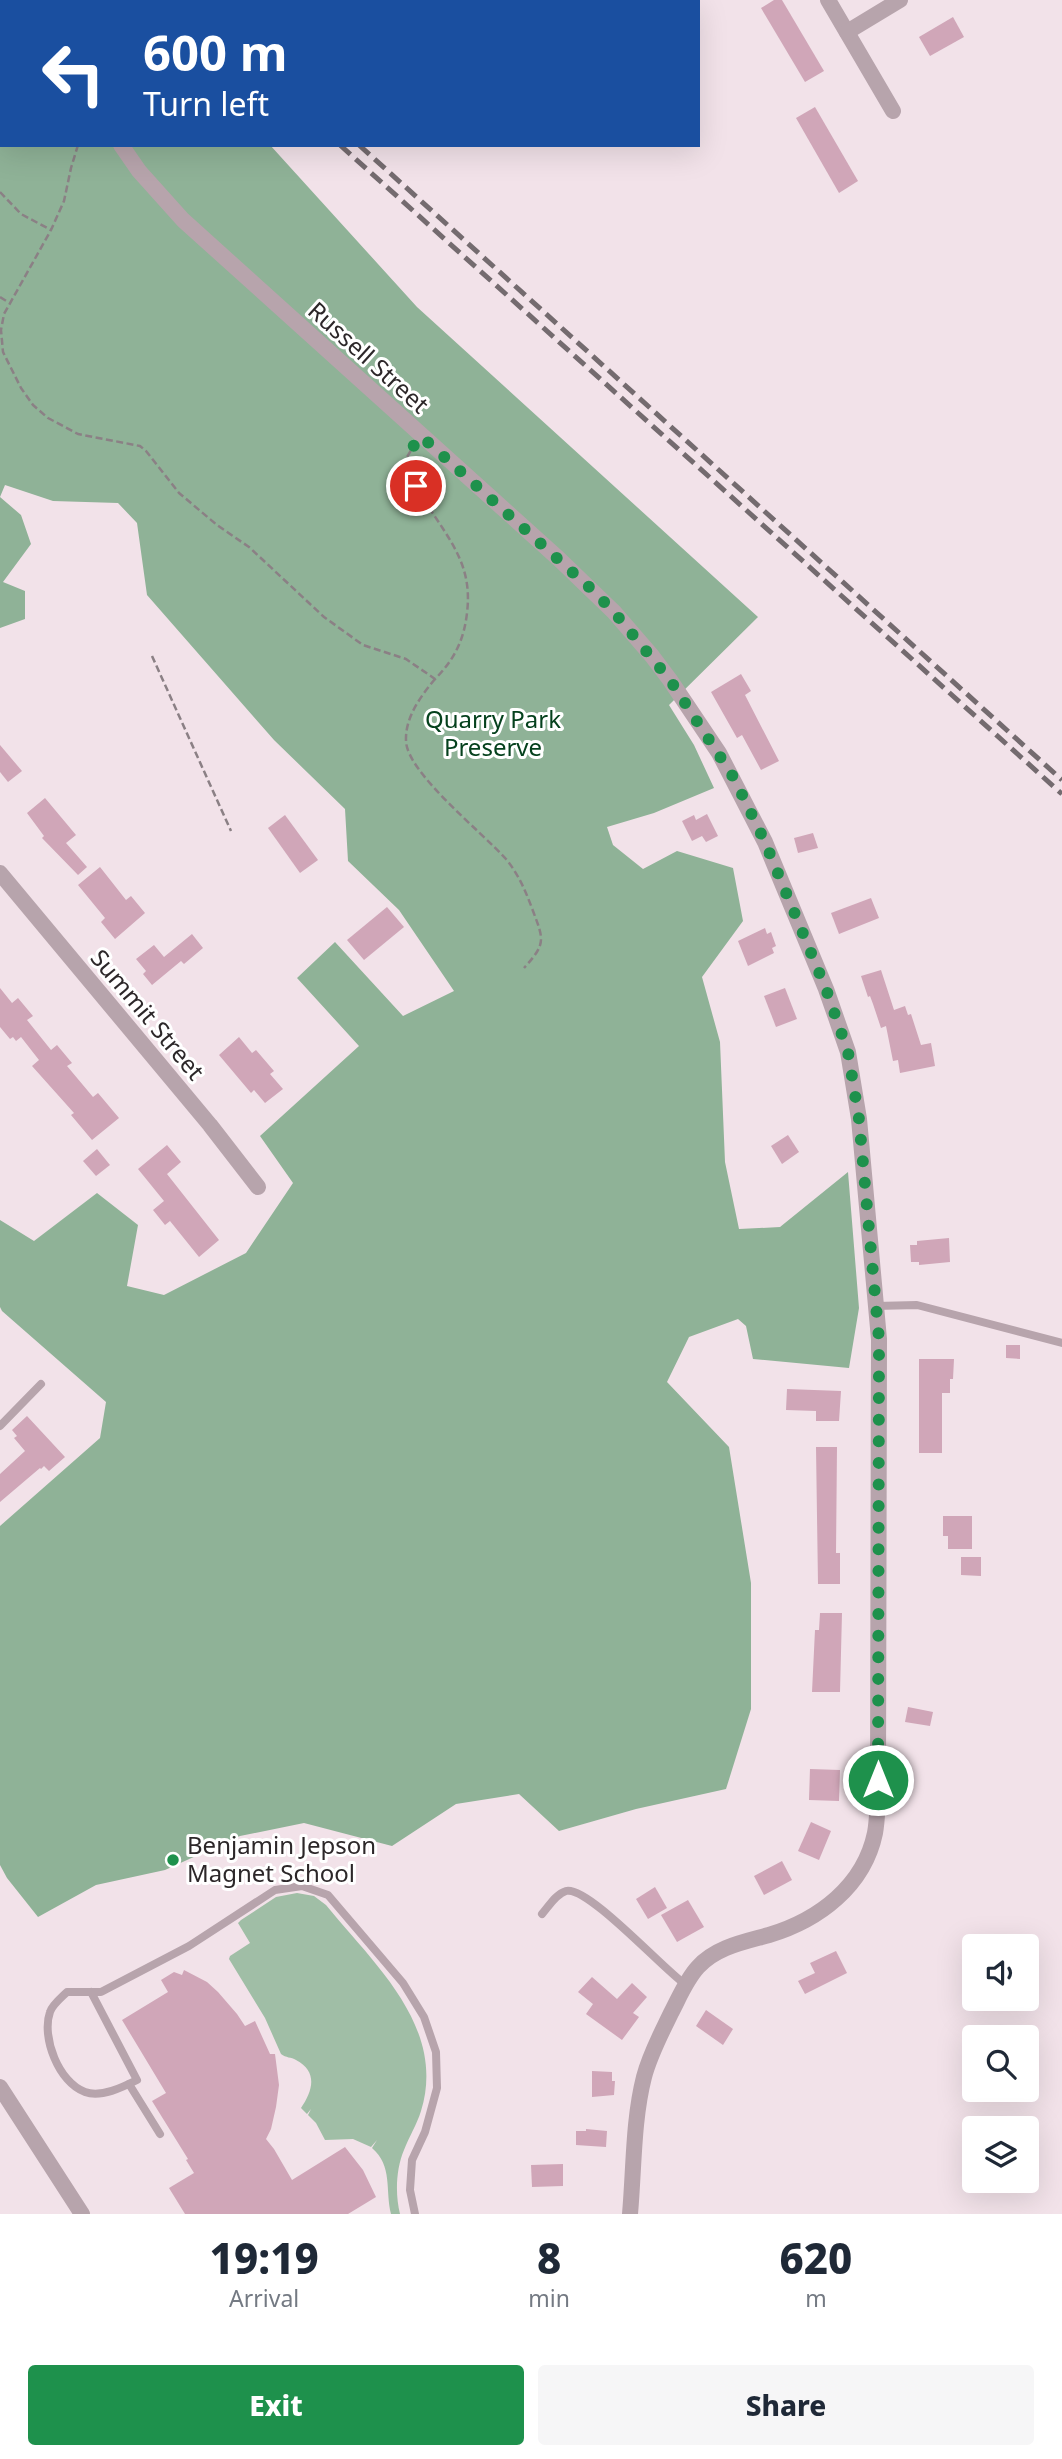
<!DOCTYPE html>
<html lang="en">
<head>
<meta charset="utf-8">
<style>
	:root { --surface:#fff; --page:#f6f6f7; --text:#1f2937; --muted:#747a83; --accent:#1e914c }
	body { margin:0; font-family:"Noto Sans",sans-serif; background:var(--page); color:var(--text); height:100vh; display:flex; flex-direction:column; font-size:26px; white-space:nowrap }
	* { box-sizing:border-box; margin:0 }
	p { font-size:23px; color:var(--muted) }
	.icon { flex:none; width:38px; height:38px; fill:none; stroke:currentColor; stroke-width:2; stroke-linecap:round; stroke-linejoin:round }
	.map { position:relative; height:2214px; overflow:hidden }
	.sheet { display:flex; flex-direction:column; background:var(--surface); flex:1 }
	.sheet>* { flex:none }
	.hud { position:absolute; left:0px; top:0px; width:700px; height:147px; box-shadow:0 7px 28px #0002; background:#1a4fa0; color:#fff; overflow:hidden }
	.fabs { position:absolute; left:962px; top:1934px; display:grid; gap:14px }
	.fabs a { display:grid; place-items:center; width:77px; height:77px; border-radius:7px; background:var(--surface); box-shadow:0 7px 28px #0002; font-size:35px }
	.pin { position:absolute; display:grid; place-items:center; width:60px; height:60px; color:#fff; margin:-30px; border:4px solid #fff; border-radius:50%; box-shadow:0 2px 7px #0007 }
	.me { position:absolute; width:77px; margin:-38px; rotate:0deg; stroke-linejoin:round; filter:drop-shadow(0 0 5px #0008) }
	.turn { display:flex; align-items:center; gap:24px; height:147px; padding:0 28px; font-size:32px }
	.turn .icon { width:91px; height:91px; stroke-width:2.5 }
	.turn b { display:block; font-size:49px; line-height:60px }
	.eta { display:flex; justify-content:space-evenly; align-items:center; height:119px; text-align:center }
	.eta b { font-size:42px; font-weight:800; line-height:49px }
	.primary-button { display:flex; gap:14px; margin-top:auto; padding:14px 28px }
	.primary-button a { flex:1; height:80px; border-radius:7px; background:var(--accent); color:#fff; font-size:28px; font-weight:800; line-height:80px; text-align:center }
	.primary-button a+a { background:var(--page); color:var(--text) }
	.map>svg:first-child { display:block }
	.green { fill:#a0bea6 }
	.forest { fill:#8fb297 }
	.building { fill:#d0a6b8 }
	.lines { fill:none; stroke-linecap:round; stroke-linejoin:round }
	.path { stroke:#8b8085; stroke-width:2.5; stroke-dasharray:7 3.5; stroke-linecap:butt }
	.lane { stroke:#b7a4ac; stroke-width:8 }
	.street { stroke:#b7a4ac; stroke-width:16 }
	.rail { stroke:#746b6f; stroke-width:5; stroke-dasharray:14 7; stroke-linecap:butt }
	.route { stroke:#1e914c; stroke-width:12; stroke-dasharray:0 21.6 }
	.poi-dot { fill:#1e914c; stroke:#fff; stroke-width:2.5 }
	.labels { text-anchor:middle; stroke-width:6; stroke-linejoin:round; paint-order:stroke }
	.street-label { font-size:24px; fill:#2c2729; stroke:#fff }
	.park-label { font-size:24px; fill:#05411d; stroke:#fff }
	.poi-label { font-size:24px; fill:#2c2729; stroke:#fff; text-anchor:start }
</style>
</head>
<body>
<div class="map">
<svg width="1062" height="2214" viewBox="0 0 1062 2214">
	<rect width="100%" height="100%" fill="#f2e2e9"/>
	<path class="green" d="M297,1893L314,1896L326,1905C373,1963 447,2027 421,2111C417,2124 409,2137 404,2150C396,2169 395,2194 400,2214H391C385,2190 393,2166 372,2148L377,2140L371,2147L353,2139L325,2140L316,2123L308,2115L311,2109L307,2114L301,2108C312,2092 319,2072 296,2060C291,2057 286,2058 281,2054L265,2018L229,1959L230,1956L250,1943L238,1923L241,1920L276,1897Z"/>
	<path class="forest" d="M0,0L22,2H2V145H270L417,307L758,617L669,705L694,745L714,788L654,813L607,827L613,845L643,869L677,851L733,868L743,921L702,977L720,1042L725,1162L739,1229L780,1227L848,1172L859,1308L849,1368L753,1359L746,1326L738,1319L689,1337L667,1382L729,1447L751,1583V1709L726,1789L636,1809L559,1831L519,1794L456,1804L392,1846L304,1823L240,1836L165,1870L96,1885L38,1917L7,1878L0,1865V1526L100,1438L106,1402L2,1311L0,1307V1220L34,1241L97,1193L138,1225L127,1286L164,1295L246,1253L293,1183L260,1136L359,1046L297,978L335,942L403,1016L454,991L399,910L348,861L345,809L274,740L147,595L137,523L118,503L53,501L5,485L0,497L21,515L31,544L3,582L25,591V619L0,628Z"/>
	<g class="building">
		<path d="M774,0H782L824,71L805,82L761,8Z"/>
		<path d="M953,17L964,37L930,56L919,37Z"/>
		<path d="M815,107L858,181L839,193L796,118Z"/>
		<path d="M741,674L751,691L745,695L779,761L761,770L742,735L737,738L711,692Z"/>
		<path d="M0,745L22,771L8,782L0,772Z"/>
		<path d="M45,798L76,835L66,843L87,867L78,875L42,838L44,836L27,813Z"/>
		<path d="M707,814L718,836L706,842L702,836L692,841L682,821L694,815L696,820Z"/>
		<path d="M285,815L318,860L300,873L268,828Z"/>
		<path d="M813,833L818,848L798,853L794,838Z"/>
		<path d="M100,867L126,900L131,896L145,913L115,939L101,922L105,918L78,885Z"/>
		<path d="M871,898L879,918L839,934L831,913Z"/>
		<path d="M387,907L404,927L364,960L347,940Z"/>
		<path d="M765,928L767,934L771,932L776,946L772,948L774,953L748,966L738,941Z"/>
		<path d="M192,934L203,948L184,964L181,961L152,985L143,974L146,971L136,959L154,945L164,957Z"/>
		<path d="M881,970L894,1010L905,1006L908,1015L911,1014L921,1045L931,1043L935,1066L900,1073L898,1060L893,1061L886,1026L881,1028L873,1004L870,996L868,997L861,976Z"/>
		<path d="M0,988L12,1003L18,998L33,1016L27,1020L51,1050L57,1045L72,1063L67,1066L93,1097L98,1093L119,1118L92,1140L71,1115L74,1113L32,1066L39,1060L21,1037L16,1041L13,1037L10,1039L0,1027Z"/>
		<path d="M785,988L797,1019L776,1027L764,996Z"/>
		<path d="M239,1037L252,1053L256,1050L274,1071L270,1074L283,1089L265,1103L254,1090L251,1093L219,1055Z"/>
		<path d="M788,1135L799,1152L782,1164L771,1146Z"/>
		<path d="M167,1145L181,1162L167,1174L219,1240L199,1257L170,1221L165,1225L153,1210L164,1201L138,1169Z"/>
		<path d="M97,1149L110,1165L96,1176L83,1161Z"/>
		<path d="M949,1238L950,1262L919,1265V1262H911L910,1245H917V1241Z"/>
		<path d="M1006,1345H1020V1359L1006,1358Z"/>
		<path d="M919,1359H954L953,1379H950V1393H942V1453H919Z"/>
		<path d="M787,1389L841,1391L839,1421H816V1411L786,1410Z"/>
		<path d="M27,1416L65,1457L49,1471L44,1466L41,1469L40,1468L0,1502V1474L25,1451L14,1438L17,1436L12,1430Z"/>
		<path d="M816,1447H837L836,1553H840V1584H818Z"/>
		<path d="M943,1516H972V1549H948V1536H943Z"/>
		<path d="M961,1557H981V1576L961,1575Z"/>
		<path d="M820,1613H842L840,1692H812L815,1630H819Z"/>
		<path d="M908,1707L933,1712L930,1726L905,1722Z"/>
		<path d="M810,1769L840,1770L839,1801L809,1800Z"/>
		<path d="M811,1822L831,1831L819,1860L798,1851Z"/>
		<path d="M782,1861L792,1880L764,1895L754,1876Z"/>
		<path d="M655,1887L667,1908L648,1919L636,1899Z"/>
		<path d="M688,1900L704,1927L677,1942L661,1915Z"/>
		<path d="M836,1951L847,1973L805,1994L798,1981L815,1973L810,1963Z"/>
		<path d="M184,1970L207,1982L218,1992L237,2014L245,2026L255,2021L270,2054H275L279,2085L276,2107L271,2129L266,2139L274,2149L292,2180L345,2147L363,2170L376,2197L348,2214H185L169,2188L194,2173L186,2160L188,2159L152,2101L166,2093L122,2020L168,1992L161,1980L174,1972L182,1975Z"/>
		<path d="M592,1977L617,1999L632,1983L647,1997L633,2013L639,2017L622,2040L586,2014L593,2004L578,1992Z"/>
		<path d="M706,2010L733,2029L723,2045L696,2026Z"/>
		<path d="M592,2071L612,2072V2081H615L614,2095L592,2097Z"/>
		<path d="M586,2129L607,2131L606,2147L576,2145V2131H586Z"/>
		<path d="M563,2164V2186L532,2187L531,2165Z"/>
	</g>
	<g class="lines">
		<g class="path">
			<path d="M78,145L71,168L64,201L51,230L4,314L1,330L3,352L21,388L33,405L48,418L78,434L140,446L146,451L179,493L217,525L249,547L324,617L363,645L406,659L435,679C454,660 464,640 467,613C473,564 449,540 425,501C417,487 408,474 407,457L413,447"/>
			<path d="M0,192L21,214L51,230"/>
			<path d="M0,297L8,302"/>
			<path d="M152,656L231,831"/>
			<path d="M435,679C421,696 405,717 406,741C407,773 483,833 506,859C519,875 526,892 533,911C544,940 546,944 524,968"/>
		</g>
		<g class="lane">
			<path d="M876,1306L917,1305L1062,1343"/>
			<path d="M0,1426L41,1384"/>
			<path d="M542,1914C549,1906 556,1894 566,1891C587,1885 663,1969 686,1985"/>
			<path d="M91,1992L137,2080C123,2087 101,2098 85,2092C59,2083 41,2037 50,2012C52,2005 62,1997 67,1992H101L189,1946L275,1890L302,1886L328,1895L403,1983L424,2017L436,2052L437,2088L425,2132L412,2160L410,2190L415,2214"/>
			<path d="M129,2084L160,2134"/>
		</g>
		<g class="street">
			<path d="M48,0L49,2"/>
			<path d="M511,0L513,2"/>
			<path d="M828,0L893,111"/>
			<path d="M847,32L900,0"/>
			<path d="M121,145L139,171L183,220L559,559L614,612L652,656L670,680L719,753L765,842L826,989L848,1052L859,1119L879,1339L878,1780C878,1797 878,1816 875,1833C864,1886 819,1920 769,1935C744,1942 716,1947 698,1967C686,1980 679,1998 671,2013C661,2034 650,2054 644,2077C633,2120 634,2169 630,2214"/>
			<path d="M0,873L210,1125L258,1187"/>
			<path d="M0,2087L82,2214"/>
		</g>
		<g class="rail">
			<path d="M180,0L182,2"/>
			<path d="M340,145L1062,794"/>
			<path d="M359,145L1062,780"/>
		</g>
	</g>
	<g class="lines">
		<path class="route" d="M416,486C405,462 404,457 421,436L589,587L614,612L670,680L734,778L765,842L826,989L848,1052L859,1119L879,1339L878,1780"/>
	</g>
	<circle class="poi-dot" cx="173" cy="1860" r="7"/>
	<g class="labels">
		<g class="street-label">
			<text transform="translate(368 358) rotate(42)" y="8">Russell Street</text>
			<text transform="translate(147 1015) rotate(50)" y="8">Summit Street</text>
		</g>
		<g class="park-label">
			<text x="493" y="728">Quarry Park<tspan x="493" dy="28">Preserve</tspan></text>
		</g>
		<g class="poi-label">
			<text x="187" y="1854">Benjamin Jepson<tspan x="187" dy="28">Magnet School</tspan></text>
		</g>
	</g>
</svg>
<div class="fabs">
<a><svg class="icon" aria-label="sound" viewBox="0 0 24 24"><path d="M4 9h4l5-4v14l-5-4H4zM17 9q2 3 0 6"/></svg></a>
<a><svg class="icon" aria-label="search" viewBox="0 0 24 24"><circle cx="10" cy="10" r="6"/><path d="M15 15l6 6"/></svg></a>
<a><svg class="icon" aria-label="layers" viewBox="0 0 24 24"><path d="M12 4l9 5-9 5-9-5zM3 14l9 5 9-5"/></svg></a>
</div>
<div class="pin" style="left:416px;top:486px;background:#d93025"><svg class="icon" aria-label="arrive" viewBox="0 0 24 24"><path d="M6 21V4h12l-3 4 3 4H6"/></svg></div>
<svg class="me" style="left:878px;top:1780px" viewBox="-20 -20 40 40"><circle r="17" fill="#1e914c" stroke="#fff" stroke-width="3"/><path d="M0-11L8 9 0 5-8 9z" fill="#fff"/></svg>
<div class="hud">
<div class="turn"><svg class="icon" aria-label="left" viewBox="0 0 24 24"><path d="M17 20v-9H6M10 6l-5 5 5 5"/></svg><div><b>600 m</b>Turn left</div></div>
</div>
</div>
<section class="sheet">
<div class="eta">
<div><b>19:19</b><p>Arrival</p></div>
<div><b>8</b><p>min</p></div>
<div><b>620</b><p>m</p></div>
</div>
<div class="primary-button"><a>Exit</a><a>Share</a></div>
</section>
</body>
</html>
